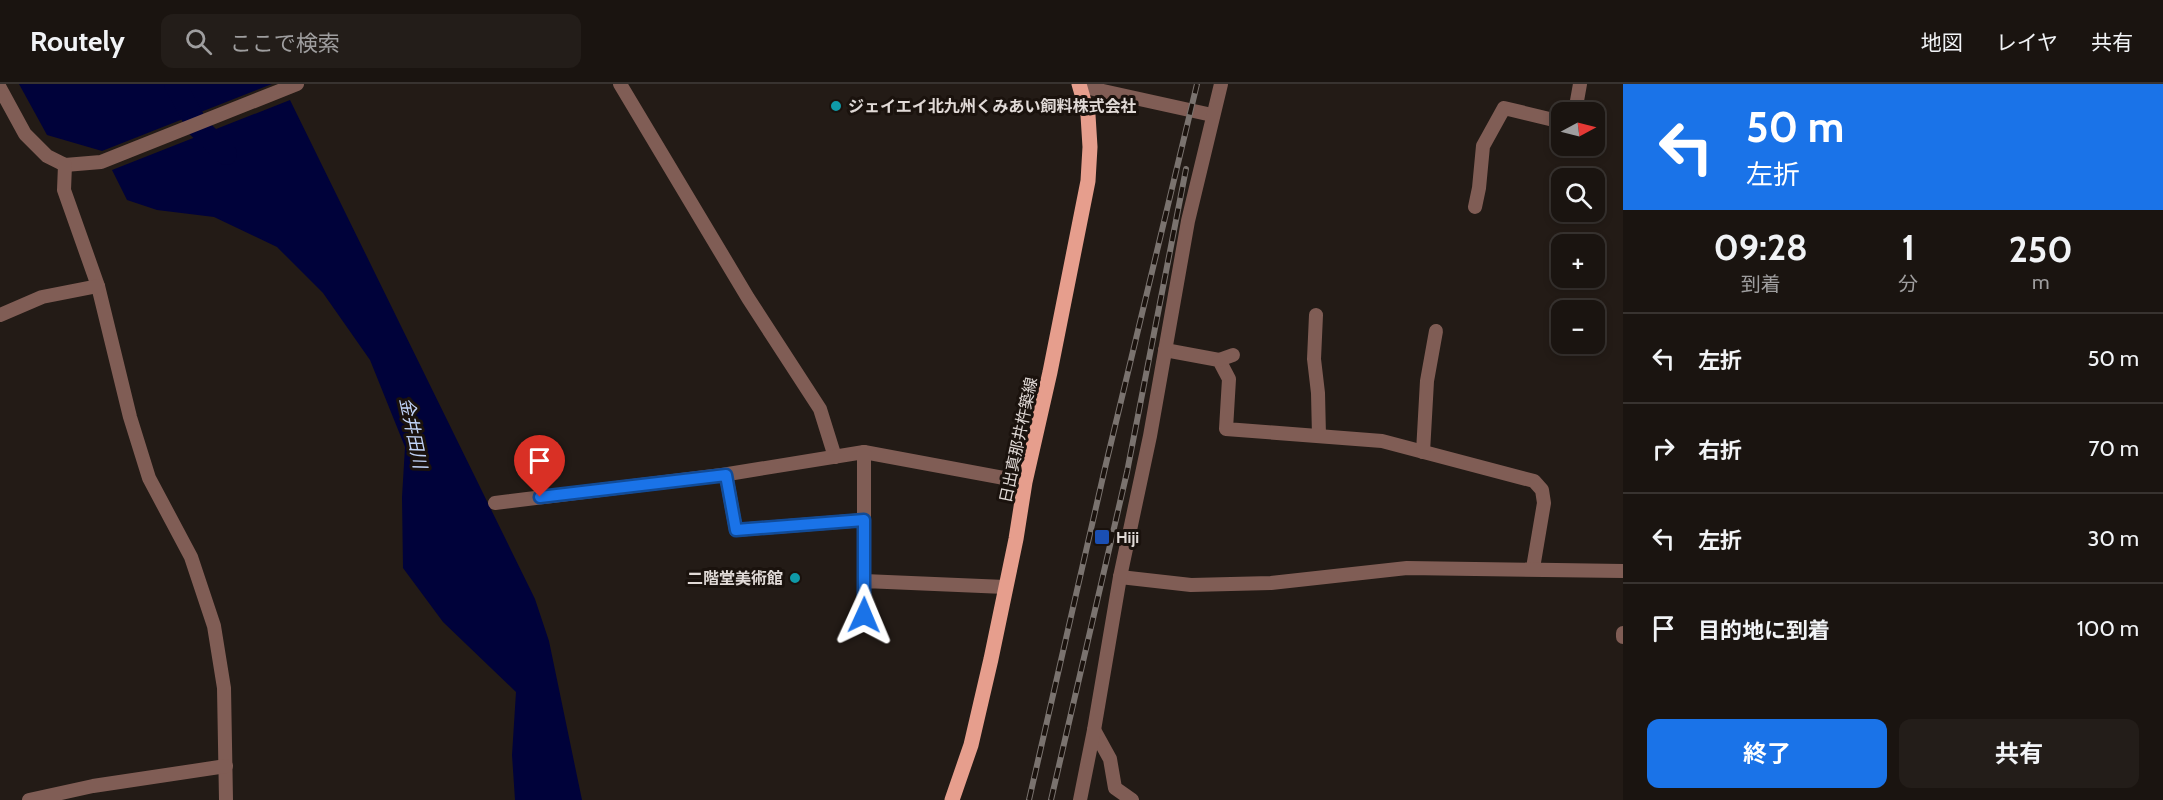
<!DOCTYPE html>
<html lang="ja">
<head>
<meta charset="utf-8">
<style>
	:root { --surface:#1a1410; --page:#231d19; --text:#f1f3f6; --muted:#9f9e9f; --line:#383330; --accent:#1a73e8 }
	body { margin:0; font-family:Cabin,"Noto Sans JP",sans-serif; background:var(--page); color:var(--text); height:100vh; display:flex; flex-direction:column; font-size:22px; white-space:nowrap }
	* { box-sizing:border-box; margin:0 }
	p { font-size:20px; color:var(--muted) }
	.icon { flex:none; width:33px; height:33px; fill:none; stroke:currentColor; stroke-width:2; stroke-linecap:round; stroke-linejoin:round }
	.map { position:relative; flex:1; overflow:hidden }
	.details { display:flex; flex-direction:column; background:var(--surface); width:540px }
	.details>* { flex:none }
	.guide { background:#1a73e8; color:#fff; overflow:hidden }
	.needle { width:39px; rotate:83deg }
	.fabs { position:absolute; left:1551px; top:18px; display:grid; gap:12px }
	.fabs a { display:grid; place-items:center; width:54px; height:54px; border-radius:12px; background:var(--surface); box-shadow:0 3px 9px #0003,0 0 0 2px var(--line); font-size:30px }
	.pin { position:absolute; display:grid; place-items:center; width:51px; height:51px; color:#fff; margin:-62px -26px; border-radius:50% 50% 50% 0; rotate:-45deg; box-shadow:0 0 6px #0007 }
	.pin .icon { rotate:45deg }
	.me { position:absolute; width:66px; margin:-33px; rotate:1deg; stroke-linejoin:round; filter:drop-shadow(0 0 4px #0008) }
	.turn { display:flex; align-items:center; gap:21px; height:126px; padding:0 24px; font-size:27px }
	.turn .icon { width:78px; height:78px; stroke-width:2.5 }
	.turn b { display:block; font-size:42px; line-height:51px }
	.eta { display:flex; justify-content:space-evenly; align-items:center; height:102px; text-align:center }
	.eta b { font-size:36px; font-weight:700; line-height:42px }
	.button { display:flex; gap:12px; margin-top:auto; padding:12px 24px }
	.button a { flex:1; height:69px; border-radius:12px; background:var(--accent); color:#fff; font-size:24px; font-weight:700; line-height:69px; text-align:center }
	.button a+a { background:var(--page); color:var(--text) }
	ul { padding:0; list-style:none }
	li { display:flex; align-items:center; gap:18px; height:90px; padding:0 24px; border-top:2px solid var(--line) }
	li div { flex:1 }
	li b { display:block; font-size:22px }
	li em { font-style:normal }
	header { display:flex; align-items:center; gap:36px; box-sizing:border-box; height:84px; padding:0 30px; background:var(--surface); border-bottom:2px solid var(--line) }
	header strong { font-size:28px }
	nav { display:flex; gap:33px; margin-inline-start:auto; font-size:21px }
	.search { width:420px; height:54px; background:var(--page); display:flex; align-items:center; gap:15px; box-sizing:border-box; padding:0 21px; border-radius:12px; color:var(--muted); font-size:22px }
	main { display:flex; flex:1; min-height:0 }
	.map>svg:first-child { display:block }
	.water { fill:#00023a }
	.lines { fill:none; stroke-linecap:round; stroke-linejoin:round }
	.river { stroke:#00023a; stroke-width:22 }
	.minor { stroke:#805d55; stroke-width:14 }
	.major { stroke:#e69e8d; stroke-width:15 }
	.rail-casing { stroke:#7a736f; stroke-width:6 }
	.rail { stroke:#1a120d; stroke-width:4; stroke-dasharray:11; stroke-linecap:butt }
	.route-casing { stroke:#114b97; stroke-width:15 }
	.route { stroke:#1a73e8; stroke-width:10 }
	.culture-dot { fill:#0f9aa8; stroke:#1a120d; stroke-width:2 }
	.transit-dot { fill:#1a4fb4; stroke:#1a120d; stroke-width:2 }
	.labels { text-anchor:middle; stroke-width:6; stroke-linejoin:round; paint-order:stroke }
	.poi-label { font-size:16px; font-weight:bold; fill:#e1dad7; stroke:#1a120d; text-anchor:start }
	.street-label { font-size:16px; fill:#e1dad7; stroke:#1a120d }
	.water-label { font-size:18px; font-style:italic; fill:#c1d3f7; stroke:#1a120d }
</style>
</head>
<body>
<header>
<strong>Routely</strong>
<div class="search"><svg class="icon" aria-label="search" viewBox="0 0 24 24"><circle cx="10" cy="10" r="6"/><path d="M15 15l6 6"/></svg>ここで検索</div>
<nav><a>地図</a><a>レイヤ</a><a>共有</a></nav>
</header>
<main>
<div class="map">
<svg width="1623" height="716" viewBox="0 0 1623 716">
	<rect width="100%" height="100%" fill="#231b16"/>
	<g class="water">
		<path d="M19,0H272L102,67L47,51Z"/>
		<path d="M290,16L535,515L549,557L582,716H515L512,671L516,608L443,538L403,484L402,413L405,363L370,276L323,209L277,163L214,133L157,126L127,116L112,86Z"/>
	</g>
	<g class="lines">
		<path class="river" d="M175,0L198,43L226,70"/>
		<g class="minor">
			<path d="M620,0L748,214L820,325L835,373"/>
			<path d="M1080,2L1212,31"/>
			<path d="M0,4L25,50L47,72L65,81L101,78L297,0"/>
			<path d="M1575,28L1580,0"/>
			<path d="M65,81L64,106L98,202L130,333L149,394L191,473L214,542L224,604L226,716"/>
			<path d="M1475,123L1479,104L1483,62L1504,24L1562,38"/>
			<path d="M0,231L42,213L98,202"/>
			<path d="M1316,231L1314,275L1318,309L1319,352"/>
			<path d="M1165,266L1219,276L1229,295L1226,345L1382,357L1534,397L1542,406L1544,419L1533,484"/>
			<path d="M1219,276L1233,271"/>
			<path d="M1423,368L1427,297L1436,247"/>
			<path d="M726,391L736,446L864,436"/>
			<path d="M495,419L722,391L864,368L1025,398"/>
			<path d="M1120,493L1191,501L1271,499L1407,484L1623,487"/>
			<path d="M864,497V368"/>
			<path d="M864,531V497L1005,503"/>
			<path d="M1623,553V549"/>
			<path d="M1094,646L1110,675L1115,704L1132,716"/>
			<path d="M29,716L93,702L226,682"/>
			<path d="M1080,716L1094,646L1120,493L1150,352L1188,137L1221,0"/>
		</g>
		<path class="major" d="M952,716L971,661L991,575L1016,455L1025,398L1050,288L1088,97L1090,63L1088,31L1079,0"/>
		<g class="rail-casing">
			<g id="rail">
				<path d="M1029,716L1105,384L1197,0"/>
				<path d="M1051,716L1127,388L1186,85"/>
			</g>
		</g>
		<use href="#rail" class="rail"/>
	</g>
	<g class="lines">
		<g class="route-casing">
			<path id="route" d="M540,413L726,391L736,446L864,436V531"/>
		</g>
		<use href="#route" class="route"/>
	</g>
	<g class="culture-dot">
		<circle cx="836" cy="22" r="6"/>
		<circle cx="795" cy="494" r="6"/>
	</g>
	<rect class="transit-dot" x="1094" y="445" width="16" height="16" rx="3"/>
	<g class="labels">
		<g class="poi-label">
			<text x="848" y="28">ジェイエイ北九州くみあい飼料株式会社</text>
			<text x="1116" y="459">Hiji</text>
			<text x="783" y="500" text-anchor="end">二階堂美術館</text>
		</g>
		<g class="street-label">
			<text transform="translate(1018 356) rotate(-78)" y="6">日出真那井杵築線</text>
		</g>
		<g class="water-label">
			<text transform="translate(413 349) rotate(78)" y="6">金井田川</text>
		</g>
	</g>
</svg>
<div class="fabs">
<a><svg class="needle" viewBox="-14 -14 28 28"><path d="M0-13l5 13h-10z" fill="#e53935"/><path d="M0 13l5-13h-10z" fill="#9f9e9f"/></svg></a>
<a><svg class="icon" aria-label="search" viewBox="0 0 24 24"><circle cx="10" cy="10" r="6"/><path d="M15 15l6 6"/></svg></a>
<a>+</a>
<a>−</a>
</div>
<div class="pin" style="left:540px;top:413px;background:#d93025"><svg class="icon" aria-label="arrive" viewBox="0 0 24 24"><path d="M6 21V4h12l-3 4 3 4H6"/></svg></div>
<svg class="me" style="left:864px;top:531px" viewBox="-20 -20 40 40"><path d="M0-17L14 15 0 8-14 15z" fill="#1a73e8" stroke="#fff" stroke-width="4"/></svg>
</div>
<section class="details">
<div class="guide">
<div class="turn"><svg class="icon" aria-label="left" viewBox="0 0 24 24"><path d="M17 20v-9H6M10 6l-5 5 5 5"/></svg><div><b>50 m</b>左折</div></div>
</div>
<div class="eta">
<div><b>09:28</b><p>到着</p></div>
<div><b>1</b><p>分</p></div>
<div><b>250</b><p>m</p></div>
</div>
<ul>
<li><svg class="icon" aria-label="left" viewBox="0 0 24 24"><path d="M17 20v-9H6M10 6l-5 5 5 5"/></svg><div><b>左折</b></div><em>50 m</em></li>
<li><svg class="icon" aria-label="right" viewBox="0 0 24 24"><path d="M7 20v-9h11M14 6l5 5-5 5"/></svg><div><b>右折</b></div><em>70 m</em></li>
<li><svg class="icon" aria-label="left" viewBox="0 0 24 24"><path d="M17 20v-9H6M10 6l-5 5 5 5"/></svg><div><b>左折</b></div><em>30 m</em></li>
<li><svg class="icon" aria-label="arrive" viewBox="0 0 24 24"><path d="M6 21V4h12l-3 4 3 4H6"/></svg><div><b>目的地に到着</b></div><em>100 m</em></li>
</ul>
<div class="button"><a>終了</a><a>共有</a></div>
</section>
</main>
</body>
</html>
